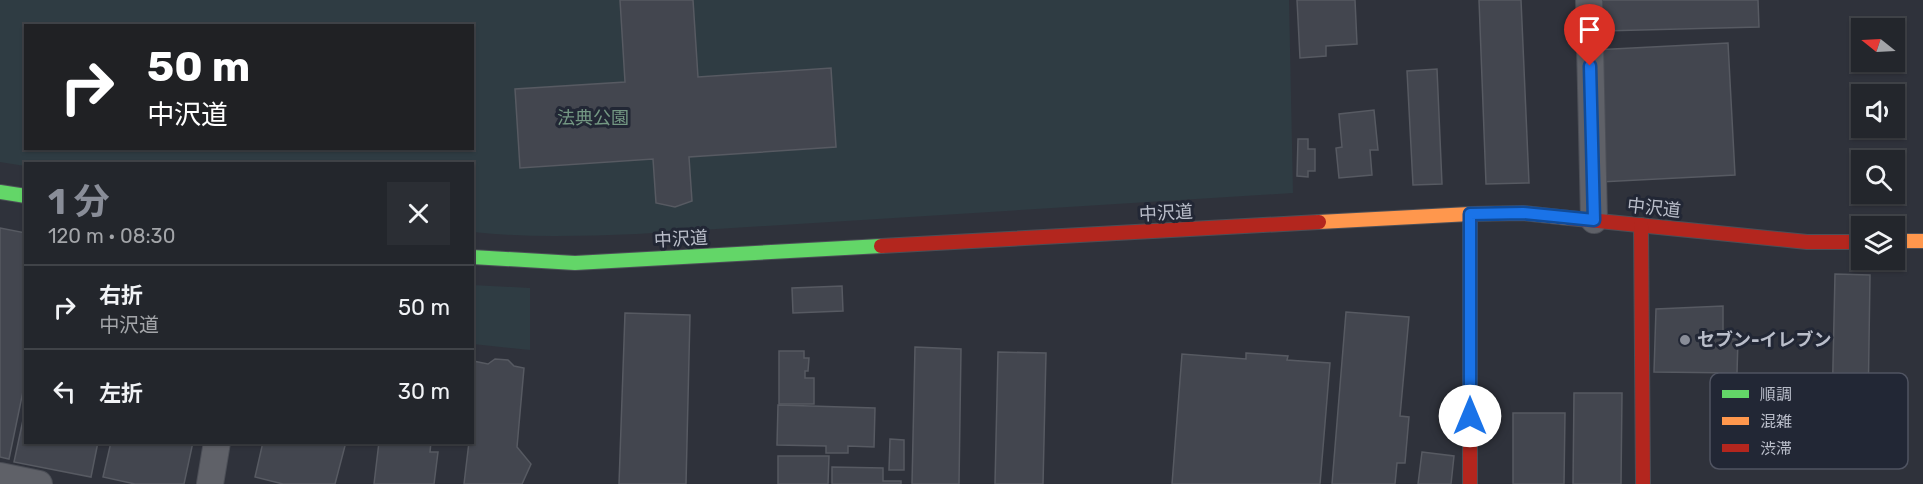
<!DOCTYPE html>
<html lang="ja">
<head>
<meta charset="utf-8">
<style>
	:root { --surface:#23262c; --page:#2b2e34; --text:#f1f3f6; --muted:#a3a5a9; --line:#404348; --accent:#898d98 }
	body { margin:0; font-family:Rubik,"Noto Sans JP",sans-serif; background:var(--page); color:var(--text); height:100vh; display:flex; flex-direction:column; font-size:22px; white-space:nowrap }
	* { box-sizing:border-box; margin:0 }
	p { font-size:20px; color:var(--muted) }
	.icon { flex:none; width:33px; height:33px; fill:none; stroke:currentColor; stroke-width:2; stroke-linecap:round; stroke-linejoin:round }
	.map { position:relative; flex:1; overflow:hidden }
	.panel { position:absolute; left:24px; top:162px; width:450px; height:282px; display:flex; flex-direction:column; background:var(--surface); border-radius:0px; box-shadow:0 2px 4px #0004,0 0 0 2px var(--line) }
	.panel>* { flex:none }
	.banner { position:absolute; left:24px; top:24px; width:450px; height:126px; border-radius:0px; box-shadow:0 2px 4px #0004,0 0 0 2px var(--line); background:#202124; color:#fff; overflow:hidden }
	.needle { width:39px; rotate:288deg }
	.controls { position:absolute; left:1851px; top:18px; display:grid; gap:12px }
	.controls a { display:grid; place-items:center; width:54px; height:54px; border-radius:0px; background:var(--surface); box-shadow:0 2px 4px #0004,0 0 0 2px var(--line); font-size:30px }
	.pin { position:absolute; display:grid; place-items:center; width:51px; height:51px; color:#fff; margin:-62px -26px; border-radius:50% 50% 50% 0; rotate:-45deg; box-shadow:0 0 6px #0007 }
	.pin .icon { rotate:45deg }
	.me { position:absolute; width:66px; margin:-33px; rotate:0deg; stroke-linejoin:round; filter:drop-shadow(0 0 4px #0008) }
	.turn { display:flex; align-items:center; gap:21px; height:126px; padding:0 24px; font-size:27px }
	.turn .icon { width:78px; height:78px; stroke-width:2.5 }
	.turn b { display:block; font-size:42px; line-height:51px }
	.round { display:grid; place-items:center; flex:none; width:63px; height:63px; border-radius:0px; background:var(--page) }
	.overview { display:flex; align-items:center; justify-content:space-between; height:102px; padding:0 24px }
	h1 { font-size:36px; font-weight:700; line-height:45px; color:var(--accent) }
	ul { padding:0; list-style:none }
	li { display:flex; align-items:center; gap:18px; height:84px; padding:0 24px; border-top:2px solid var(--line) }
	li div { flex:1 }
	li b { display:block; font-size:22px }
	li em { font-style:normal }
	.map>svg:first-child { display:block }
	.green { fill:#2f3c43; fill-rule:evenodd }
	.building { fill:#43464f; stroke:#575a62; stroke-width:1.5 }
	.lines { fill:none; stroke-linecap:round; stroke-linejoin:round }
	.street-casing { stroke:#4c4f57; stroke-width:28 }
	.fast-casing { stroke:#4c4f57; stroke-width:16 }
	.slow-casing { stroke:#4c4f57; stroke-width:16 }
	.jam-casing { stroke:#4c4f57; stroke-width:16 }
	.street { stroke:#5f6168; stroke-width:26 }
	.fast { stroke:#63d668; stroke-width:14 }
	.slow { stroke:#ff974d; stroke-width:14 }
	.jam { stroke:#b3261e; stroke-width:14 }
	.route-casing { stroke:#114b97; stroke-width:15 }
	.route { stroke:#1a73e8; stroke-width:10 }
	.poi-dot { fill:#898d98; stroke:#222735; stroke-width:2 }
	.labels { text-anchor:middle; stroke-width:6; stroke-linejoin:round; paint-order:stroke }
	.park-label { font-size:18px; fill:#749883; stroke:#222735 }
	.street-label { font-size:18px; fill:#babeca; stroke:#222735 }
	.poi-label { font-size:18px; font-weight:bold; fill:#babeca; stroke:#222735; text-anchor:start }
	.key { fill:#222735; stroke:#505462; stroke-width:1.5 }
	.key-label { font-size:16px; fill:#babeca }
</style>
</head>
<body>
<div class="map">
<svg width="1923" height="484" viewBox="0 0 1923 484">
	<rect width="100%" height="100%" fill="#2f323b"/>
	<g class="green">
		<path d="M0,0H1289L1293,193L637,234C582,236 527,238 473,232L472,164H26L25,166L0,162ZM26,26H472V148H26Z"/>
		<path d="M472,285L530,288V350L473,344Z"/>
	</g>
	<g class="building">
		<path d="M620,0H693L698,77L831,68L836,147L689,157L692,201L675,207L656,203L653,159L520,168L515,89L625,82Z"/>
		<path d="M1297,0H1355L1357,44L1326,46V56L1300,58Z"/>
		<path d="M1479,0H1521L1529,183L1486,184Z"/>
		<path d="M1601,0H1758L1759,27L1602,31Z"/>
		<path d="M1728,43L1735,175L1600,182L1594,50Z"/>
		<path d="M1437,69L1442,184L1413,185L1407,71Z"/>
		<path d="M1374,110L1378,150H1370L1372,175L1339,178L1336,148L1342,147L1339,114Z"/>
		<path d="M1298,139H1308V149H1315V171H1308V177L1297,176Z"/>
		<path d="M0,228L26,233V377L9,459L0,457Z"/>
		<path d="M1835,274L1870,275L1868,411L1832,410Z"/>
		<path d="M842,286L843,311L793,313L792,288Z"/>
		<path d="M1723,306V339H1738L1737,373L1654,372L1656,309Z"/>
		<path d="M1346,312L1409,317L1400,416L1409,417L1405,463H1397L1395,484H1332Z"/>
		<path d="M625,313L690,315L686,484H619Z"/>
		<path d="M915,347L961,349L959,484H912Z"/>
		<path d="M779,351H804V358H809L808,371H805V378H814V404H779Z"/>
		<path d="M998,352L1046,353L1043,484H995Z"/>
		<path d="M1246,353L1288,356L1287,360L1330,363L1320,484H1172L1182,354L1246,359Z"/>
		<path d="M495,359L508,360L514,366L524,368L517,447L531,464L522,484H464L469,442H472L473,361L488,364Z"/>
		<path d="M1574,393H1622L1621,484H1573Z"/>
		<path d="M778,405L875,408L874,447L848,446V453H826V446L777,445Z"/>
		<path d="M26,406V442H98L91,477L14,462Z"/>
		<path d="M1513,413H1565L1564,484H1513Z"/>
		<path d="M890,439L904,440V470H889Z"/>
		<path d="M111,442H193L184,484H135L103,477Z"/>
		<path d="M263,442H346L335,484H283L255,477Z"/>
		<path d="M379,442H431L430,452H438L434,484H374Z"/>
		<path d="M1422,452L1454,456L1451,484H1418Z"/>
		<path d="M778,456H829L828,484H778Z"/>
		<path d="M832,467L883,468V481H901V484H832Z"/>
	</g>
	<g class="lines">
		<g class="street-casing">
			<g id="street">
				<path d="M1589,0L1594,220"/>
				<path d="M0,476L39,484"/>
				<path d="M210,484L217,442"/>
			</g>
		</g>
		<g class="fast-casing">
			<g id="fast">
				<path d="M0,192L26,196"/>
				<path d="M472,257L575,263L881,246"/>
			</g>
		</g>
		<g class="slow-casing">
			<g id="slow">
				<path d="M1319,222L1470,214L1523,213L1569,218"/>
				<path d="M1894,241H1923"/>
			</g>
		</g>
		<g class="jam-casing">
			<g id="jam">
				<path d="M1470,214V484"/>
				<path d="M1569,218L1807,242H1862"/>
				<path d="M1641,225L1643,484"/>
				<path d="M881,246L1319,222"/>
			</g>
		</g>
		<use href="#street" class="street"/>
		<use href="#fast" class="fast"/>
		<use href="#slow" class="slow"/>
		<use href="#jam" class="jam"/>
	</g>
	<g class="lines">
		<g class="route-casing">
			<path id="route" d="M1470,416V214L1523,213L1594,220L1590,66"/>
		</g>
		<use href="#route" class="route"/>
	</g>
	<circle class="poi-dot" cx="1685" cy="340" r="6"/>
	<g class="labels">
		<g class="park-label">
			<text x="593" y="124">法典公園</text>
		</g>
		<g class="street-label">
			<text transform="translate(1654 208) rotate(6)" y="6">中沢道</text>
			<text transform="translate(1166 213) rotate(-3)" y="6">中沢道</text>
			<text transform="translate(681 239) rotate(-3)" y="6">中沢道</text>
		</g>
		<g class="poi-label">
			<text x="1697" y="346">セブン-イレブン</text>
		</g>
	</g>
	<rect x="1710" y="373" width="198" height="96" rx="9" class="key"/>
	<rect x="1722" y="390" width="27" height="8" fill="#63d668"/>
	<rect x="1722" y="417" width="27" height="8" fill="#ff974d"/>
	<rect x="1722" y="444" width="27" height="8" fill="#b3261e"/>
	<g class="key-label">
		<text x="1760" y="400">順調</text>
		<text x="1760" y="427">混雑</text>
		<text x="1760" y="454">渋滞</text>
	</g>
</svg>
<div class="controls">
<a><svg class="needle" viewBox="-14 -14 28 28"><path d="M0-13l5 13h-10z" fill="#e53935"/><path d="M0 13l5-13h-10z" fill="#a3a5a9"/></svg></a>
<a><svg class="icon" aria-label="sound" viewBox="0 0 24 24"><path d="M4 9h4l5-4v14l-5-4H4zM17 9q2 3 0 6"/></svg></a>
<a><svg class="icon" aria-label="search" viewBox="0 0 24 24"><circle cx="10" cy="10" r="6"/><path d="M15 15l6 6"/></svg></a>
<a><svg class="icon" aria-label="layers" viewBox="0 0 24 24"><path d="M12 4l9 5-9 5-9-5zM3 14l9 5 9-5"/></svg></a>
</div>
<div class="pin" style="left:1590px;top:66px;background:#d93025"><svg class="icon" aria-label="arrive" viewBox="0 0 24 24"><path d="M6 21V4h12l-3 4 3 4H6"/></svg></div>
<svg class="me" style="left:1470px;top:416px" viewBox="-20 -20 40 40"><circle r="19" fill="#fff"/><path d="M0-13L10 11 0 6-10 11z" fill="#1a73e8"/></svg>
<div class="banner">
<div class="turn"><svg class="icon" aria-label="right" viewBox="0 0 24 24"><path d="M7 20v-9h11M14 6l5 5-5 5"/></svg><div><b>50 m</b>中沢道</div></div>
</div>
<section class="panel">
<div class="overview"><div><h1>1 分</h1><p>120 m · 08:30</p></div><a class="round"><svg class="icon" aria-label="close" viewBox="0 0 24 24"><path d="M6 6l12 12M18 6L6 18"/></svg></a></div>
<ul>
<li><svg class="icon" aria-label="right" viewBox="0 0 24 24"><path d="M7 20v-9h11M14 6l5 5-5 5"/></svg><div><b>右折</b><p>中沢道</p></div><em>50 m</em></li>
<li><svg class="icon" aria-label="left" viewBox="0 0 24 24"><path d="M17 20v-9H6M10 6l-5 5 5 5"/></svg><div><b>左折</b></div><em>30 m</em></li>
</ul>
</section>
</div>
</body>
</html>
